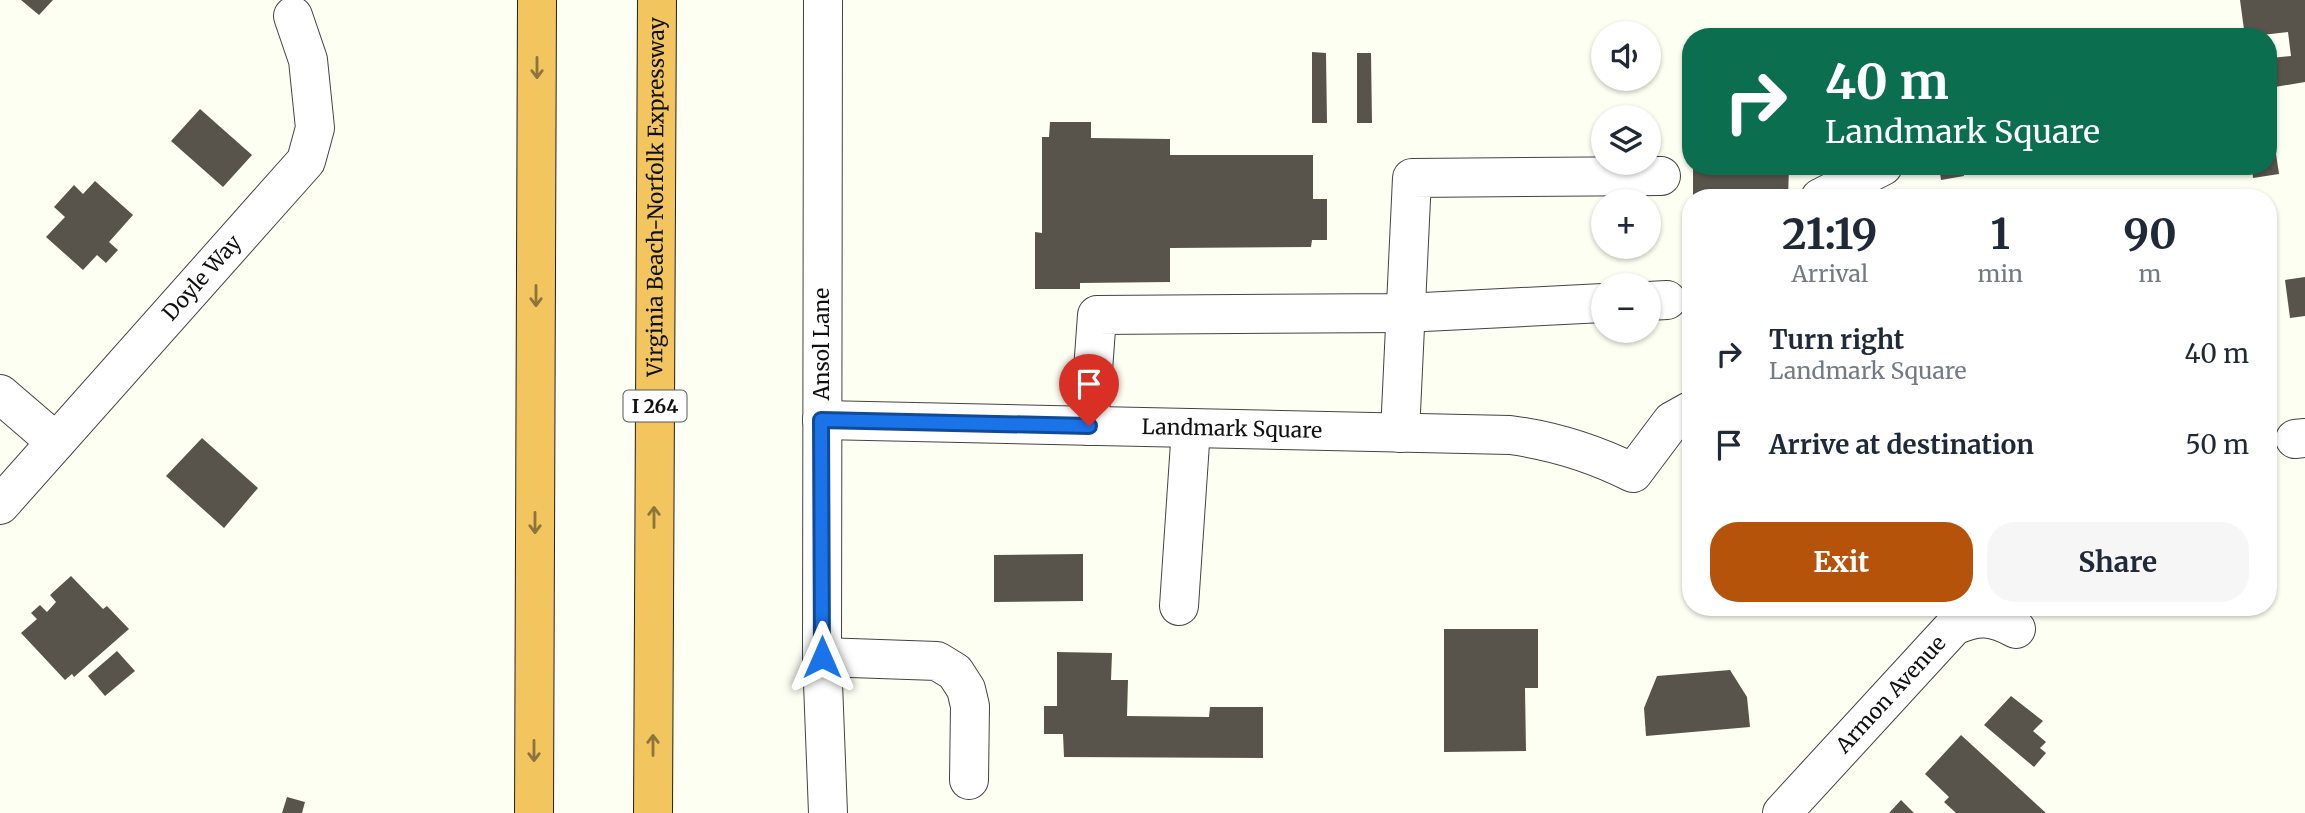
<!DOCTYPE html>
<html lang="en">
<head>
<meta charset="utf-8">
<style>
	:root { --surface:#fff; --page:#f6f6f7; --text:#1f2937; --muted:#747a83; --accent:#b45309 }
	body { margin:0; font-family:Merriweather,serif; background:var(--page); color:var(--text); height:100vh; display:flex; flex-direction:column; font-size:26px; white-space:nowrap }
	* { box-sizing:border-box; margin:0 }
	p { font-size:23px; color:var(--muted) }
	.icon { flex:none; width:38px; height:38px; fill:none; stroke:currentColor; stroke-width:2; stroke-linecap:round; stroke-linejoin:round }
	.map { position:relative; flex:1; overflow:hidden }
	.drawer { position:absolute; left:1682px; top:189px; width:595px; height:427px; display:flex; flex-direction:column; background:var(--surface); border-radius:28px; box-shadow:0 2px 5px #0004 }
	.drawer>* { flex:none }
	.hud { position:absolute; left:1682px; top:28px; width:595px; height:147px; border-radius:28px; box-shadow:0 2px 5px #0004; background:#0b6e4f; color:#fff; overflow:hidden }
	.fabs { position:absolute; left:1591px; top:21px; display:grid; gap:14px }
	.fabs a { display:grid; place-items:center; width:70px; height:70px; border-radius:50%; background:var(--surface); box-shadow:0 2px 5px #0004; font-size:35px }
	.pin { position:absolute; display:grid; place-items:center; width:60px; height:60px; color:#fff; margin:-72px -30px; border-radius:50% 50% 50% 0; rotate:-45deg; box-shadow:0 0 7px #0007 }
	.pin .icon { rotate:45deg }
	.me { position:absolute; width:77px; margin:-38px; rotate:0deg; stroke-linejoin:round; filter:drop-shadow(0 0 5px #0008) }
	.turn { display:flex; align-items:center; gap:24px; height:147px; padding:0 28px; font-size:32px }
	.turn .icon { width:91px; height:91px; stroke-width:2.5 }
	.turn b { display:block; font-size:49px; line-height:60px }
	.eta { display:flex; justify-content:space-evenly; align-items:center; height:119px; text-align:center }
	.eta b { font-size:42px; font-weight:700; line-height:49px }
	.primary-button { display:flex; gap:14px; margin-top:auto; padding:14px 28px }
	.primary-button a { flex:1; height:80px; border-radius:28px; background:var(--accent); color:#fff; font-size:28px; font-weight:700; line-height:80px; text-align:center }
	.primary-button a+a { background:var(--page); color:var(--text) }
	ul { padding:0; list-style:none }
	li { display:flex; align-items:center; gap:21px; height:91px; padding:0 28px }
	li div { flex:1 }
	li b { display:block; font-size:26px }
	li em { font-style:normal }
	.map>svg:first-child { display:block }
	.building { fill:#58544c }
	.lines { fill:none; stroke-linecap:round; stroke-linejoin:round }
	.minor-casing { stroke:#434343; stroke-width:40 }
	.highway-casing { stroke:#212121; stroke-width:40 }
	.minor { stroke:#fff; stroke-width:38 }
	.highway { stroke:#f2c55e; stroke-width:38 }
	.oneway { stroke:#8c743b }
	.route-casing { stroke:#114b97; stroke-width:18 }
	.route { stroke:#1a73e8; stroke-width:12 }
	.labels { text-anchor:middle; stroke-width:7; stroke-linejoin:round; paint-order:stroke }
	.shield { fill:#fff; stroke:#585858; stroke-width:2 }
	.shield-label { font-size:19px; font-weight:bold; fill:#101010 }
	.street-label { font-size:21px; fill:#101010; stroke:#fff }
</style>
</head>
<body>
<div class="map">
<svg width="2305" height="813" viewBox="0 0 2305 813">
	<rect width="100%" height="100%" fill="#fefff3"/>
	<g class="building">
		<path d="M21,0H53L39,15Z"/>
		<path d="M2240,0H2305V82L2275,87L2271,58L2291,56L2288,32L2245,37Z"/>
		<path d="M1312,52L1326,53L1327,123H1312Z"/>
		<path d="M1357,53H1371L1372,123H1357Z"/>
		<path d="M200,109L252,155L223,187L171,141Z"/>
		<path d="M1050,122H1091V138L1170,139V155H1313V199H1327V240H1312L1311,247L1170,248V282L1080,283V289H1035V232L1042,233V137H1049Z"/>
		<path d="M2275,147L2279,174L2253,178L2252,166H2268V148Z"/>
		<path d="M1693,166H1789L1788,198H1693Z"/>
		<path d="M1939,166H1962L1964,176L1941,180Z"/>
		<path d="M95,181L133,215L109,242L118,250L106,263L97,255L83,270L46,237L65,217L54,207L74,185L83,194Z"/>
		<path d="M2305,277V316L2290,318L2285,280Z"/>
		<path d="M202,438L258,488L224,528L166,476Z"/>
		<path d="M1083,554V601L994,602V555Z"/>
		<path d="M71,576L103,609L107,606L129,629L74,677L72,674L65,680L21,633L37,619L31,613L40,605L47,612L56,602L50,595Z"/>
		<path d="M1444,629H1538V688H1525L1526,751L1444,752Z"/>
		<path d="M117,651L135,671L105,696L88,676Z"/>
		<path d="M1057,652L1112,653L1111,680H1128L1127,716L1209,717L1210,707H1263V758L1064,757L1063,734H1044V706H1057Z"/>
		<path d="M1730,670L1747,697L1750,727L1646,736L1644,708L1657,676Z"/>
		<path d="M2011,696L2043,721L2033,731L2046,742L2040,748L2046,753L2034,767L1984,725Z"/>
		<path d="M1961,735L2046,813H1956L1944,802L1949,797L1925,774Z"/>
		<path d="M287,797L305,802L302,813H282Z"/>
		<path d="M1901,800L1914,813H1889Z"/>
	</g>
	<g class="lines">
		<g class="minor-casing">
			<g id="minor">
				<path d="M823,0L822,657L828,813"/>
				<path d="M1820,198L1883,166"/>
				<path d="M1648,301L1667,300"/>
				<path d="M0,394L56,442"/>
				<path id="s1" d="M822,420L1510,435C1555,441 1593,453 1633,473L1672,421L1690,411"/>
				<path d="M1089,426L1097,315L1404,313L1603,303"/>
				<path d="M1400,433L1412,178L1661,176"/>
				<path d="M2295,439L2305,438"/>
				<path id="s2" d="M0,505L306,161L315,128L308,60L293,16"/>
				<path d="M1179,606L1191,428"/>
				<path d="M822,657L937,661L955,672L966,689L970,706L969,780"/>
				<path id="s3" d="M1782,813L1954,626C1978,615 1993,616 2016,629"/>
			</g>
		</g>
		<g class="highway-casing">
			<g id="highway">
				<path d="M534,813L537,0"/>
				<path id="s4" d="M653,813L657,0"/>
			</g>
		</g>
		<use href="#minor" class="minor"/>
		<use href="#highway" class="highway"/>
	</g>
	<defs><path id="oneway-shaft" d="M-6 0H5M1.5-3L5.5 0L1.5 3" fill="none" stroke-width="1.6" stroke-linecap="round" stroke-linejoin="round" transform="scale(1.75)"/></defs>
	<g class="oneway">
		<use href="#oneway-shaft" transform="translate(537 68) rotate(90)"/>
		<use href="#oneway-shaft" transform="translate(536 296) rotate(90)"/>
		<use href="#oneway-shaft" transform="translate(654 517) rotate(-90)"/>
		<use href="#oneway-shaft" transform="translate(535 523) rotate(90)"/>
		<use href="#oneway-shaft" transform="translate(653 745) rotate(-90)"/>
		<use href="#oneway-shaft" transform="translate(534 751) rotate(90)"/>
	</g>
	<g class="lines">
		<g class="route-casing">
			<path id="route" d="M822,657L821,420L1089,426"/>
		</g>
		<use href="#route" class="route"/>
	</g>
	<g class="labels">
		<rect class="shield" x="623.5" y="390.5" width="63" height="31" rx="5"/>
		<g class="shield-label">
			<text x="655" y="413">I 264</text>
		</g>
		<g class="street-label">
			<text dy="7" stroke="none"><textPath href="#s4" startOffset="616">Virginia Beach-Norfolk Expressway</textPath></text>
			<text dy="7" stroke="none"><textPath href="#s2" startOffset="304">Doyle Way</textPath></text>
			<text transform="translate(822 344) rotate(-90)" y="7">Ansol Lane</text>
			<text dy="7" stroke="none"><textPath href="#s1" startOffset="410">Landmark Square</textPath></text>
			<text dy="7" stroke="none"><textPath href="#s3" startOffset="161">Armon Avenue</textPath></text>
		</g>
	</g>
</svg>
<div class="fabs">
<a><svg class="icon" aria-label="sound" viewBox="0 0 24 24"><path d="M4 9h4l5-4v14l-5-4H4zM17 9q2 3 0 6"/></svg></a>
<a><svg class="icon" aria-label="layers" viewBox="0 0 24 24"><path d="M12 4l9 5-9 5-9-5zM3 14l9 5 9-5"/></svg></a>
<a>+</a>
<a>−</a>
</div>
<div class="pin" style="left:1089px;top:426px;background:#d93025"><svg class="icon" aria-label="arrive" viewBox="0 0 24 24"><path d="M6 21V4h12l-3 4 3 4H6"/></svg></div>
<svg class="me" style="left:822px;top:657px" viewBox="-20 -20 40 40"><path d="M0-17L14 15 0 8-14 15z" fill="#1a73e8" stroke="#fff" stroke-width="4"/></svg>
<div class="hud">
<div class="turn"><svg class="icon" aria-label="right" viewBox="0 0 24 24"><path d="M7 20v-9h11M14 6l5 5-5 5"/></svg><div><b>40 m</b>Landmark Square</div></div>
</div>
<section class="drawer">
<div class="eta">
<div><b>21:19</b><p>Arrival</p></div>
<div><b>1</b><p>min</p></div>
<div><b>90</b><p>m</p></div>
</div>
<ul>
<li><svg class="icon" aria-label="right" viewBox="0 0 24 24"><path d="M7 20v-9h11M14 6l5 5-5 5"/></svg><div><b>Turn right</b><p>Landmark Square</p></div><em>40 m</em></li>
<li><svg class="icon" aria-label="arrive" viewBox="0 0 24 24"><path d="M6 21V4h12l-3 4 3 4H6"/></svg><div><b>Arrive at destination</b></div><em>50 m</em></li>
</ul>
<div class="primary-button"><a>Exit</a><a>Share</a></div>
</section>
</div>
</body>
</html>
